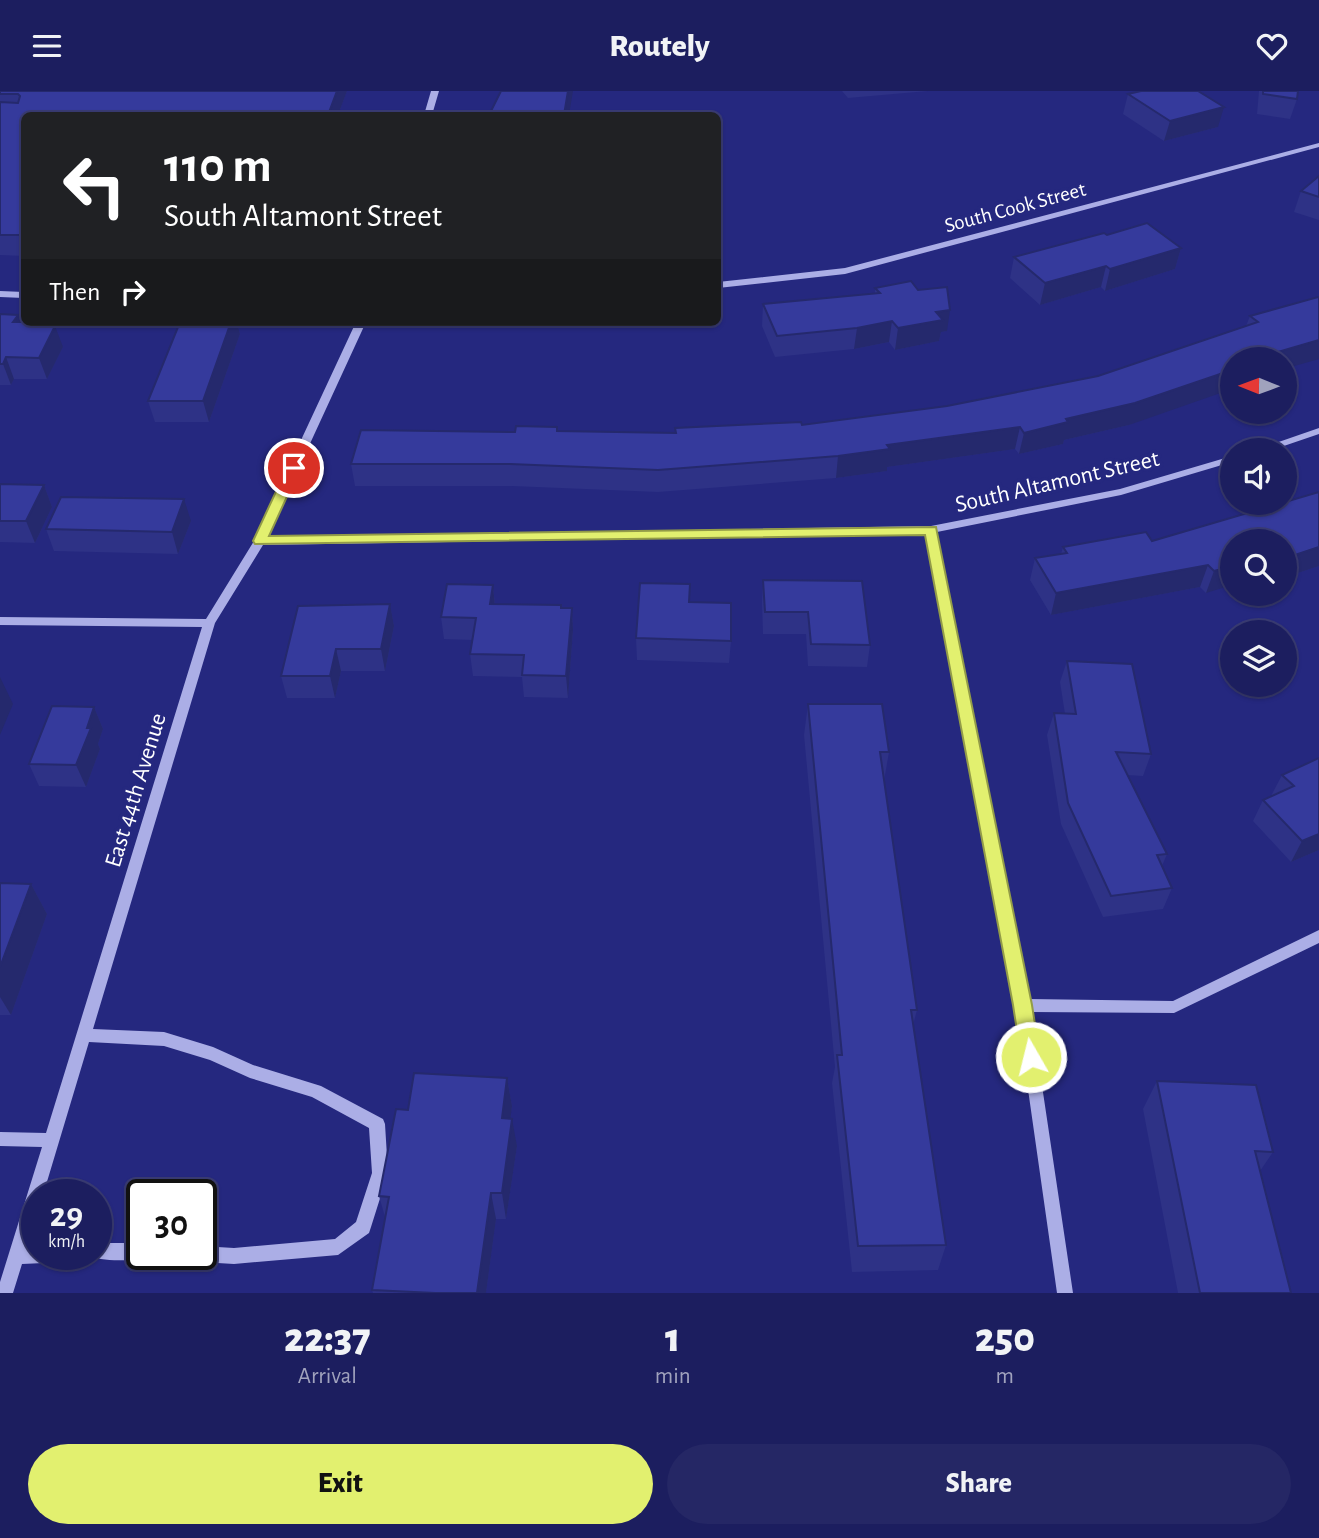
<!DOCTYPE html>
<html lang="en">
<head>
<meta charset="utf-8">
<style>
	:root { --surface:#1c1e5f; --page:#252765; --text:#f1f3f6; --muted:#a0a2bd; --line:#3a3c74; --accent:#e2f06f }
	body { margin:0; font-family:"Alegreya Sans",sans-serif; background:var(--page); color:var(--text); height:100vh; display:flex; flex-direction:column; font-size:26px; white-space:nowrap }
	* { box-sizing:border-box; margin:0 }
	p { font-size:23px; color:var(--muted) }
	.icon { flex:none; width:38px; height:38px; fill:none; stroke:currentColor; stroke-width:2; stroke-linecap:round; stroke-linejoin:round }
	.map { position:relative; height:1202px; overflow:hidden }
	.sheet { display:flex; flex-direction:column; background:var(--surface); flex:1 }
	.sheet>* { flex:none }
	.guide { position:absolute; left:21px; top:21px; width:700px; height:214px; border-radius:10px; box-shadow:0 2px 5px #0004,0 0 0 2px var(--line); background:#202124; color:#fff; overflow:hidden }
	.needle { width:46px; rotate:271deg }
	.controls { position:absolute; left:1220px; top:256px; display:grid; gap:14px }
	.controls a { display:grid; place-items:center; width:77px; height:77px; border-radius:50%; background:var(--surface); box-shadow:0 2px 5px #0004,0 0 0 2px var(--line); font-size:35px }
	.speed { position:absolute; left:21px; top:1088px; display:flex; gap:14px; font-size:35px; font-weight:700; text-align:center }
	.speed>* { display:grid; place-content:center; width:91px; height:91px; border-radius:50%; background:var(--surface); box-shadow:0 2px 5px #0004,0 0 0 2px var(--line); line-height:1 }
	.speed small { font-size:18px; font-weight:400 }
	.speed .limit { border:4px solid #111; border-radius:10px; background:#fff; color:#111 }
	.pin { position:absolute; display:grid; place-items:center; width:60px; height:60px; color:#fff; margin:-30px; border:4px solid #fff; border-radius:50%; box-shadow:0 2px 7px #0007 }
	.me { position:absolute; width:77px; margin:-38px; rotate:352deg; stroke-linejoin:round; filter:drop-shadow(0 0 5px #0008) }
	.turn { display:flex; align-items:center; gap:24px; height:147px; padding:0 28px; font-size:32px }
	.turn .icon { width:91px; height:91px; stroke-width:2.5 }
	.turn b { display:block; font-size:49px; line-height:60px }
	.then { display:flex; align-items:center; height:66px; padding:0 28px; background:#0003; gap:14px; font-size:26px }
	.eta { display:flex; justify-content:space-evenly; align-items:center; height:119px; text-align:center }
	.eta b { font-size:42px; font-weight:800; line-height:49px }
	.cta { display:flex; gap:14px; margin-top:auto; padding:14px 28px }
	.cta a { flex:1; height:80px; border-radius:42px; background:var(--accent); color:#111; font-size:28px; font-weight:800; line-height:80px; text-align:center }
	.cta a+a { background:var(--page); color:var(--text) }
	header { display:flex; justify-content:space-between; align-items:center; height:91px; padding:0 28px; background:var(--surface); font-size:32px; font-weight:800 }
	.map>svg:first-child { display:block }
	.lines { fill:none; stroke-linecap:round; stroke-linejoin:round }
	.minor { fill:#abaee6; fill-rule:evenodd }
	.wall { fill:#2e3286 }
	.shaded-wall { fill:#25296d }
	.building { fill:#353a9c; stroke:#25296d; stroke-width:2 }
	.route { fill:#e2f06f; stroke:#939c48; stroke-width:2 }
	.labels { text-anchor:middle; stroke-width:7; stroke-linejoin:round; paint-order:stroke }
	.far-street-label { font-size:21px; fill:#fff; stroke:#25287f }
	.street-label { font-size:24px; fill:#fff; stroke:#25287f }
</style>
</head>
<body>
<header><svg class="icon" aria-label="menu" viewBox="0 0 24 24"><path d="M4 6h16M4 12h16M4 18h16"/></svg>Routely<svg class="icon" aria-label="heart" viewBox="0 0 24 24"><path d="M12 20l-8-8c-3-5 5-10 8-4 3-6 11-1 8 4z"/></svg></header>
<div class="map">
<svg width="1319" height="1202" viewBox="0 0 1319 1202">
	<rect width="100%" height="100%" fill="#25287f"/>
	<g class="lines">
		<g class="minor">
			<path d="M431,0H439L432,24H424Z"/>
			<path d="M1319,52V56L845,183L718,197V191L845,177Z"/>
			<path d="M0,200L24,201V207L0,206Z"/>
			<path d="M356,231H366L267,446L931,435L1120,398L1232,365V371L1121,404L937,441L1029,908L1173,910L1319,839V852L1174,922L1031,921L1073,1202H1057L1016,914L926,443L263,454L215,532L93,938L164,941L213,956L253,974L321,995L383,1028L385,1033L388,1082L371,1136L369,1142L338,1164L234,1173L201,1171L195,1169L193,1164H201V1155L234,1157L335,1148L356,1131L372,1082L369,1037L312,1006L250,987L210,969L164,955L89,951L43,1104H37V1124L27,1156H37V1164H52L50,1170L44,1172L22,1173L13,1202H0V1191L42,1056L0,1055V1041L46,1042L202,536L0,534V526L206,528L254,450Z"/>
			<path d="M1319,337V343L1272,359H1256Z"/>
			<path d="M96,1152H142V1164H149C140,1171 98,1171 89,1164H96Z"/>
		</g>
	</g>
	<g class="wall">
		<path d="M0,0H347L338,24H24V165L0,164Z"/>
		<path d="M842,0H928L848,7Z"/>
		<path d="M1259,0H1298L1297,8L1290,28L1257,23Z"/>
		<path d="M1128,3L1218,36L1164,50L1123,23Z"/>
		<path d="M1319,85V129L1294,121L1301,100Z"/>
		<path d="M1107,144L1181,157L1175,178L1105,200L1101,196L1040,214L1010,187L1014,166Z"/>
		<path d="M875,197L947,240L941,241L939,250L895,259L889,251L854,258L775,266L762,235L763,213L875,203Z"/>
		<path d="M1318,206L1284,268L1129,334L1064,349L1063,353L1019,363L1015,358L887,376V380L836,387L658,401L512,395H355L351,373L515,341L557,336L558,340L675,342V337L802,334L947,315L1098,285L1246,235L1250,225Z"/>
		<path d="M0,223L20,231L42,235L63,256L47,288H14L11,294H0Z"/>
		<path d="M180,231H237L240,243L209,331H155L148,310Z"/>
		<path d="M0,393L44,394L52,416L35,452L0,451Z"/>
		<path d="M1319,401V475L1286,486L1284,484V450L1206,502L1200,496L1051,524L1030,489L1035,467L1061,463L1063,456L1152,450Z"/>
		<path d="M191,430L178,463L54,460L46,438Z"/>
		<path d="M763,489L870,554L867,576L808,575L806,543H763L762,511Z"/>
		<path d="M493,494L495,513L572,517L573,539L568,607L524,606L522,586L473,585L470,563L473,549L444,548L441,526Z"/>
		<path d="M390,513L394,535L385,580H341L335,607H287L281,585Z"/>
		<path d="M636,547L731,550L729,572L637,569Z"/>
		<path d="M1067,570L1151,663L1143,685L1127,684L1167,763L1162,775L1172,797L1163,818L1103,826L1061,733L1047,644L1054,622L1065,623L1060,591Z"/>
		<path d="M808,613L889,661L884,690L917,919L913,934L946,1154L938,1179L852,1181L832,992L835,976L804,644Z"/>
		<path d="M94,616L103,638L98,653L100,658L86,696L39,695L29,673Z"/>
		<path d="M1319,667V759L1291,771L1253,730L1263,709L1271,705L1282,684Z"/>
		<path d="M0,792L31,793L47,823L11,924H0Z"/>
		<path d="M507,987L512,1015L510,1028L517,1055L506,1128H496L486,1202H373L372,1199L385,1126L379,1105L408,1019Z"/>
		<path d="M1157,990L1273,1061L1260,1080L1291,1202H1178L1143,1018Z"/>
	</g>
	<g class="shaded-wall">
		<path d="M337,0H347L338,24H328Z"/>
		<path d="M568,0H573L569,24H564Z"/>
		<path d="M1224,16L1218,36L1164,50L1170,30Z"/>
		<path d="M1181,157L1175,178L1105,200L1110,178Z"/>
		<path d="M1106,175L1101,196L1040,214L1045,192Z"/>
		<path d="M950,219L947,240L941,241L939,250L895,259L898,237L936,221Z"/>
		<path d="M18,224L25,245L13,231Z"/>
		<path d="M892,230L889,251L854,258L857,237Z"/>
		<path d="M41,231L48,250L55,235L63,256L47,288L39,267V235Z"/>
		<path d="M231,231H237L240,243L209,331L203,310Z"/>
		<path d="M1319,249V268L1284,278V268H1254Z"/>
		<path d="M6,266L14,288L11,294L3,273Z"/>
		<path d="M1232,279V298L1129,334L1064,349L1063,353L1019,363L1024,342L1066,328Z"/>
		<path d="M1020,336L1015,358L887,376V380L836,387L838,365L887,354Z"/>
		<path d="M44,394L52,416L35,452L26,430Z"/>
		<path d="M184,408L191,430L178,463L172,441Z"/>
		<path d="M1319,456V475L1286,486L1295,464Z"/>
		<path d="M1289,458L1284,468V459Z"/>
		<path d="M1208,474L1200,496L1051,524L1056,502Z"/>
		<path d="M1232,475V494L1206,502L1214,480Z"/>
		<path d="M493,494L495,516L490,513Z"/>
		<path d="M390,513L394,535L385,580L381,558Z"/>
		<path d="M572,517L573,539L568,607L566,585Z"/>
		<path d="M336,558L341,580L335,607L330,585Z"/>
		<path d="M0,586L13,613L0,644Z"/>
		<path d="M94,616L103,638L98,653L100,658L86,696L76,674L87,637Z"/>
		<path d="M1319,743V759L1291,771L1302,750Z"/>
		<path d="M31,793L47,823L11,924L0,906V876Z"/>
		<path d="M507,987L512,1015L507,1055L502,1027Z"/>
		<path d="M512,1028L517,1055L506,1128L502,1102Z"/>
		<path d="M491,1102L496,1128L486,1202H477Z"/>
	</g>
	<g class="building">
		<path d="M0,0H337L328,24H24V144H0V11L18,12L20,5L18,3H0Z"/>
		<path d="M501,0H568L564,24H489Z"/>
		<path d="M1141,0H1198L1224,16L1170,30L1128,3Z"/>
		<path d="M1263,0H1298L1297,8L1263,3Z"/>
		<path d="M1319,85V106L1301,100Z"/>
		<path d="M1147,132L1181,157L1110,178L1106,175L1045,192L1014,166L1104,142L1107,144Z"/>
		<path d="M911,190L918,199L947,196L950,219L936,221L943,229L898,237L892,230L857,237L777,245L763,213L880,202L875,197Z"/>
		<path d="M1318,206L1319,207V249L1254,268H1232V279L1135,312L1066,328L1068,331L1024,342L1020,336L887,354L890,358L838,365L658,379L510,373H351L361,339L515,341L516,335L557,336V340L676,342L675,337L801,331L802,334L947,315L1098,285L1258,231L1250,225Z"/>
		<path d="M0,223L18,224L13,231H41L39,235H55L39,267L6,266L3,273H0Z"/>
		<path d="M180,231H231L203,310H148Z"/>
		<path d="M0,393L44,394L26,430H0Z"/>
		<path d="M1319,401V456L1295,464L1289,458L1284,459V450H1232V475L1214,480L1208,474L1056,502L1035,467L1067,462L1063,456L1146,441L1152,450Z"/>
		<path d="M61,406L184,408L172,441L46,438Z"/>
		<path d="M763,489L862,490L870,554L811,553L808,521H765Z"/>
		<path d="M640,492L690,493L689,511L731,512V550L636,547Z"/>
		<path d="M447,493L493,494L490,513L561,514V517H572L566,585L522,584L524,564L470,563L476,527L441,526Z"/>
		<path d="M390,513L381,558H336L330,585H281L298,515Z"/>
		<path d="M1067,570L1132,573L1151,663L1116,661L1167,763L1157,764L1172,797L1111,805L1068,712L1054,622L1076,623Z"/>
		<path d="M808,613H882L889,661H880L917,919H911L946,1154L858,1155L837,964H842Z"/>
		<path d="M52,615L94,616L87,637H91L76,674L29,673Z"/>
		<path d="M1319,667V743L1302,750L1263,709L1294,695L1282,684Z"/>
		<path d="M0,792L31,793L0,876Z"/>
		<path d="M414,982L507,987L502,1027L512,1028L502,1102H491L477,1202H435L372,1199L389,1106L379,1105L396,1018L408,1019Z"/>
		<path d="M1157,990L1256,994L1273,1061L1255,1060L1291,1202H1200Z"/>
	</g>
	<path class="route" d="M294,373L300,377L269,445L936,436L1032,914L1040,966L1037,973L1031,975L1024,973L1021,966L1013,914L925,444L255,453L253,450L287,377Z"/>
	<g class="labels">
		<g class="far-street-label">
			<text transform="translate(1015 116) rotate(-15)" y="7">South Cook Street</text>
		</g>
		<g class="street-label">
			<text transform="translate(1057 390) rotate(-13)" y="8">South Altamont Street</text>
			<text transform="translate(135 699) rotate(-73)" y="8">East 44th Avenue</text>
		</g>
	</g>
</svg>
<div class="controls">
<a><svg class="needle" viewBox="-14 -14 28 28"><path d="M0-13l5 13h-10z" fill="#e53935"/><path d="M0 13l5-13h-10z" fill="#a0a2bd"/></svg></a>
<a><svg class="icon" aria-label="sound" viewBox="0 0 24 24"><path d="M4 9h4l5-4v14l-5-4H4zM17 9q2 3 0 6"/></svg></a>
<a><svg class="icon" aria-label="search" viewBox="0 0 24 24"><circle cx="10" cy="10" r="6"/><path d="M15 15l6 6"/></svg></a>
<a><svg class="icon" aria-label="layers" viewBox="0 0 24 24"><path d="M12 4l9 5-9 5-9-5zM3 14l9 5 9-5"/></svg></a>
</div>
<div class="speed"><div>29<small>km/h</small></div><div class="limit">30</div></div>
<div class="pin" style="left:294px;top:377px;background:#d93025"><svg class="icon" aria-label="arrive" viewBox="0 0 24 24"><path d="M6 21V4h12l-3 4 3 4H6"/></svg></div>
<svg class="me" style="left:1031px;top:966px" viewBox="-20 -20 40 40"><circle r="17" fill="#e2f06f" stroke="#fff" stroke-width="3"/><path d="M0-11L8 9 0 5-8 9z" fill="#fff"/></svg>
<div class="guide">
<div class="turn"><svg class="icon" aria-label="left" viewBox="0 0 24 24"><path d="M17 20v-9H6M10 6l-5 5 5 5"/></svg><div><b>110 m</b>South Altamont Street</div></div>
<div class="then">Then<svg class="icon" aria-label="right" viewBox="0 0 24 24"><path d="M7 20v-9h11M14 6l5 5-5 5"/></svg></div>
</div>
</div>
<section class="sheet">
<div class="eta">
<div><b>22:37</b><p>Arrival</p></div>
<div><b>1</b><p>min</p></div>
<div><b>250</b><p>m</p></div>
</div>
<div class="cta"><a>Exit</a><a>Share</a></div>
</section>
</body>
</html>
